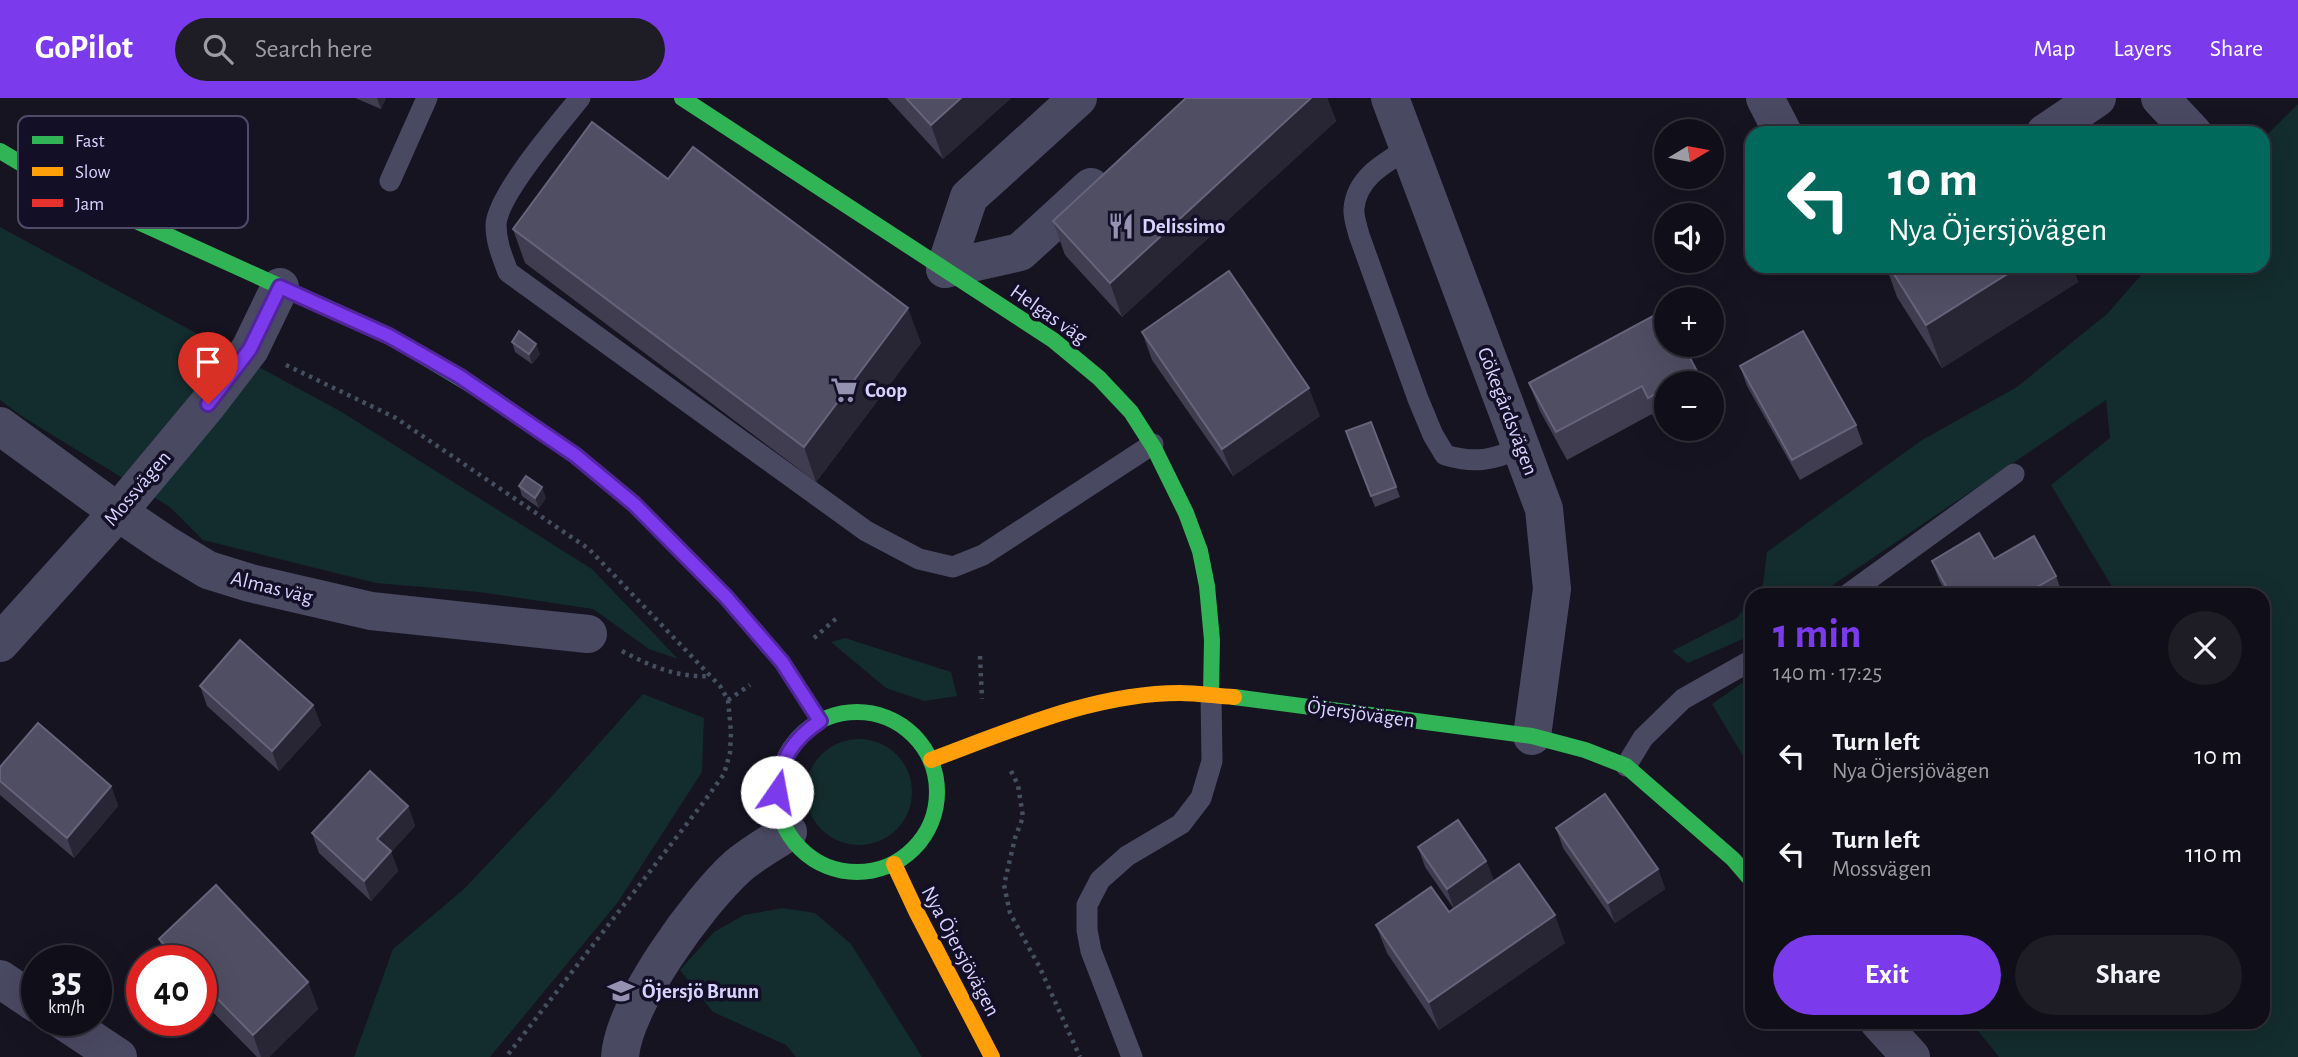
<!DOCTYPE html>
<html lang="en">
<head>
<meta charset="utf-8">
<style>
	:root { --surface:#100f19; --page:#1e1d26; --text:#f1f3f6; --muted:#9c9ca2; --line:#302f38; --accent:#7c3aed }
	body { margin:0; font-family:"Alegreya Sans",sans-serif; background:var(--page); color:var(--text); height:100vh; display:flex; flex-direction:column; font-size:26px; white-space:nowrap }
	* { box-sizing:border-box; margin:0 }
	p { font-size:23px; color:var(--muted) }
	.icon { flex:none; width:38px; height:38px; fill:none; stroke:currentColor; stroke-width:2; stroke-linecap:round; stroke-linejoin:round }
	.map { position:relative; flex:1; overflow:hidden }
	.sheet { position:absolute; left:1745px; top:490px; width:525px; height:441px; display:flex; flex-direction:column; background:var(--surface); border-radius:21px; box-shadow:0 7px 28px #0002,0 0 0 2px var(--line) }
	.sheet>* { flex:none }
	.hud { position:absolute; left:1745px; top:28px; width:525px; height:147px; border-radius:21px; box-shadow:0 7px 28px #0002,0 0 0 2px var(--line); background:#00695c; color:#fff; overflow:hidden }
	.needle { width:46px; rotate:80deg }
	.buttons { position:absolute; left:1654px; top:21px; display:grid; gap:14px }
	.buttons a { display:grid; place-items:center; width:70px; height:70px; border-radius:50%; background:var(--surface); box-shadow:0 7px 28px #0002,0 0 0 2px var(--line); font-size:35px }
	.speed { position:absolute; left:21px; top:847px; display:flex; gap:14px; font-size:35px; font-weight:700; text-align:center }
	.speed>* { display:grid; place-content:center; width:91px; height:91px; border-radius:50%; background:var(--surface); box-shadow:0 7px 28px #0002,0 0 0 2px var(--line); line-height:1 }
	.speed small { font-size:18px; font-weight:400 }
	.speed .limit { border:10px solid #d22; background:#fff; color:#111 }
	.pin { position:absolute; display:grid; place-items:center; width:60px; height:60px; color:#fff; margin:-72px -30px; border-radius:50% 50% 50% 0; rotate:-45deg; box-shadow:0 0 7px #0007 }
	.pin .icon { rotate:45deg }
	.me { position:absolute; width:77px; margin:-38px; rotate:12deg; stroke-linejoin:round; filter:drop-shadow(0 0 5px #0008) }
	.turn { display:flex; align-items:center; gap:24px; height:147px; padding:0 28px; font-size:32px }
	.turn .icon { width:91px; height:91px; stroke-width:2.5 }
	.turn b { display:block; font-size:49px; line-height:60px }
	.round { display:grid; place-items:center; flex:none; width:74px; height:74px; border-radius:37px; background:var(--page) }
	.overview { display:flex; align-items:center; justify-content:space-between; height:119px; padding:0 28px }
	h1 { font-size:42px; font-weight:700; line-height:52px; color:var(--accent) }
	.button { display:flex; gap:14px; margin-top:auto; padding:14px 28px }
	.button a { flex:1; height:80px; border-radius:42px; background:var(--accent); color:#fff; font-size:28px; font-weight:700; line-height:80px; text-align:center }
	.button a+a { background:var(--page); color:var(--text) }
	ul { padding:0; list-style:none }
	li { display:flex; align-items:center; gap:21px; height:98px; padding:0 28px }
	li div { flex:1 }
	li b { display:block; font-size:26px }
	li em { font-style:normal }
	header { display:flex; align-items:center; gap:42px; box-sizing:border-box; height:98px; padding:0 35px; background:var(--accent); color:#fff }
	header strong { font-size:33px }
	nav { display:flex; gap:38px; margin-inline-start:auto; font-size:24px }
	.search { width:490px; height:63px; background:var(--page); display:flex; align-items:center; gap:18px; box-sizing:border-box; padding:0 24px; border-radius:38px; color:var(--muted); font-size:26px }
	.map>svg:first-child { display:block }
	.green { fill:#132c2d }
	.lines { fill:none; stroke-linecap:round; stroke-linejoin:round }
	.path { stroke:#44505f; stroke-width:4.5; stroke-dasharray:3.5 5; stroke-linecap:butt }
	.lane { stroke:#4a4962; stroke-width:21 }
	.street { stroke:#4a4962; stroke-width:38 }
	.fast { stroke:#30b455; stroke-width:16 }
	.slow { stroke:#ff9f0a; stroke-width:16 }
	.jam { stroke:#e5322d; stroke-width:16 }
	.wall { fill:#403d50 }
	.shaded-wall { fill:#282635 }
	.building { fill:#504e63; stroke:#66637b; stroke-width:2 }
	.route-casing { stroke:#51269a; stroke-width:18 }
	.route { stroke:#7c3aed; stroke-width:12 }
	.labels { text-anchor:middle; stroke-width:7; stroke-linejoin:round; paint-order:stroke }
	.poi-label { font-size:21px; font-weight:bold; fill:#d9d4ff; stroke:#130f26; text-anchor:start }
	.street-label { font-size:21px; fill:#d9d4ff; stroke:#130f26 }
	.key { fill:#130f26; stroke:#4e4a67; stroke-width:2 }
	.key-label { font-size:19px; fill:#d9d4ff }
</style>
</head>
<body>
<header>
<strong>GoPilot</strong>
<div class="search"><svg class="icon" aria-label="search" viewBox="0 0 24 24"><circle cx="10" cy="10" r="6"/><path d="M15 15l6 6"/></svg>Search here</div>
<nav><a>Map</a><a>Layers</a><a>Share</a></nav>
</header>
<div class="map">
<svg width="2298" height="959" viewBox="0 0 2298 959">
	<rect width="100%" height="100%" fill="#161421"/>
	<g class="green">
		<path d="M2298,6V959H1999L1971,924H2263V497H2117L2051,387L2110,340L2106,302L1818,497H1755L1763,486L1767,454L1922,342L2017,289L2107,216L2149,168H2263V41Z"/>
		<path d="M0,129L340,313L592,471L678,561L649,551L593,511L479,494L376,485L203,442L170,409L23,319L0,302Z"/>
		<path d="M1752,501V537L1688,565L1672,553L1737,520Z"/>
		<path d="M845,540L951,574L957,598L924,603L886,590L831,544Z"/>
		<path d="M1752,578V673L1712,606Z"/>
		<path d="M643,596L704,620L702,674L618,804L490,959H354L393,851L464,791L554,696Z"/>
		<circle cx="859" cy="694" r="53"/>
		<path d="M783,810L815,815L851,846L922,959H796L786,947L713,914L680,872L714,834L744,817Z"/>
	</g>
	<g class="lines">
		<g class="path">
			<path d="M286,267L396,320L589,451L720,588L728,602L731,634L730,655L724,676L703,705L506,959"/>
			<path d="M814,540L839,518"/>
			<path d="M622,553C650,568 678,580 710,578"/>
			<path d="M980,558L982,601"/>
			<path d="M728,602L750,587"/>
			<path d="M1011,673L1018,687L1023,719L1015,740L1004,787L1010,815L1040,870L1080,959"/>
		</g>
		<g class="lane">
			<path d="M580,0C560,25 497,97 496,127C496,144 502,158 508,174L866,433L919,461L953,469L983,457L1153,346"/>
			<path d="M1409,50C1385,65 1357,79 1354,110C1353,118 1357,129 1359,137L1418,301L1433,337L1445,357C1476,366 1492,362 1521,350"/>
			<path d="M390,83L427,0"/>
			<path d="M1847,497L2014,376"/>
			<path d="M1626,668L1643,640L1683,601L1752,562"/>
			<path d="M1132,959L1091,853L1087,832V807L1100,782L1127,758L1181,726L1201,700L1212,663L1211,596"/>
		</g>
		<g class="street">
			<path d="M1390,0L1544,411L1552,491L1532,638"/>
			<path d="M1765,0L1783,35"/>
			<path d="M2160,0L2193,35"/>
			<path d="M2045,35L2097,0"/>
			<path d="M945,171L1020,154L1091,89"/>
			<path d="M945,171L969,99L1078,0"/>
			<path d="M0,328L118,414L165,446L208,472L250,485L371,513L588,536"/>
			<path d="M0,545L118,414L208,306L250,251L280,189"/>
			<path d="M0,881L37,906"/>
			<path d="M62,922L118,959"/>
			<path d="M1879,924L1911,959"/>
			<path d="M620,959C623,907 699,803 738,768C753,755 772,745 788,734"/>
		</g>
		<g class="fast">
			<path d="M682,0L1053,242L1099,280L1131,314L1154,350L1186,415L1200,453L1207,488L1212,542L1211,596"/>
			<path d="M0,53L59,88L389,238L481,293"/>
			<path d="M616,391L634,406L727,500L782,564L820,623"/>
			<path d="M1234,599L1532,638L1585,652L1626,668L1733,761L1752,783"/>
			<circle cx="857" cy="694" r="80"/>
		</g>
		<g class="slow">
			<path d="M931,662C1010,633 1094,595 1180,595C1198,595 1216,598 1234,599"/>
			<path d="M894,766L917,815L992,959"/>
		</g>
		<path class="jam" d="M481,293L575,357L616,391"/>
	</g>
	<g class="wall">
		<path d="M355,0H386L381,11Z"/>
		<path d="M887,0H1011L943,61Z"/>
		<path d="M1186,0H1327L1336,23L1122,219L1065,157L1053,123Z"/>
		<path d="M668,81L921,245L816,384L525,165L513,131Z"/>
		<path d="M1886,168H2072L2078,184L1942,270L1897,199Z"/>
		<path d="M1142,234L1320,318L1233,378L1152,262Z"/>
		<path d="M512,244L540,256L532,266L515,254Z"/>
		<path d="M1740,268L1856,327L1863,346L1800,382L1747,288Z"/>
		<path d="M1697,273L1702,285H1666V323L1658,328L1652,316L1567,362L1540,313L1529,285Z"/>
		<path d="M1371,324L1400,399L1375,409L1346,333Z"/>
		<path d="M519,388L546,400L539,410L522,398Z"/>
		<path d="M1994,461L2056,478L2063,497H1947L1939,482L1932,463Z"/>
		<path d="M200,588L313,607L321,627L279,673L207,608Z"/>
		<path d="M0,669L111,688L118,708L74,760L0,697Z"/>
		<path d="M408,708L415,728L391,754L398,773L371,803L319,755L312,735Z"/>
		<path d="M1556,730L1658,771L1665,791L1615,825L1563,750Z"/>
		<path d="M1418,749L1486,763L1494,783L1454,811L1425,769Z"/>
		<path d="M1449,814L1565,845L1439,932L1387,855L1376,827Z"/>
		<path d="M159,841L308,884L318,911L269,959H257L201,902V863H167Z"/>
	</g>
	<g class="shaded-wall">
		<path d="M377,0H386L381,11Z"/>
		<path d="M961,0H1011L943,61L931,27Z"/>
		<path d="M1311,0H1327L1336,23L1122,219L1110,185Z"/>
		<path d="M2020,168H2072L2078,184L1942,270L1926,227Z"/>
		<path d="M908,210L921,245L816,384L804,349Z"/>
		<path d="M536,246L540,256L532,266L529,256Z"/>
		<path d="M1309,290L1320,318L1233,378L1222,351Z"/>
		<path d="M542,389L546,400L539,410L535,400Z"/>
		<path d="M313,607L321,627L279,673L272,653Z"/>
		<path d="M111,688L118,708L74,760L67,740Z"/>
		<path d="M408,708L415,728L391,754L398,773L371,803L364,783L377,741Z"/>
		<path d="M1486,763L1494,783L1454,811L1447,791Z"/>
		<path d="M1658,771L1665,791L1615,825L1608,805Z"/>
		<path d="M1555,817L1565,845L1439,932L1429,904Z"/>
		<path d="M308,884L318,911L269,959H261L253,937Z"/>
	</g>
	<g class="building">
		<path d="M906,0H961L931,27Z"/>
		<path d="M1186,0H1311L1110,185L1053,123Z"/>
		<path d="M592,24L668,81L693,49L908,210L804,349L513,131Z"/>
		<path d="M1889,168H2020L1926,227Z"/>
		<path d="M1229,173L1309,290L1222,351L1142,234Z"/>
		<path d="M1664,212L1666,216V247H1683L1697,273L1675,285H1666V290L1648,300L1642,288L1556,334L1529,285Z"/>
		<path d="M519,233L536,246L529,256L512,244Z"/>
		<path d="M1803,233L1856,327L1792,362L1740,268Z"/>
		<path d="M1371,324L1396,389L1371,398L1346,333Z"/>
		<path d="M526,378L542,389L535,400L519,388Z"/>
		<path d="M1979,435L1994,461L2034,438L2056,478L2023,497H1951L1932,463Z"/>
		<path d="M240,542L313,607L272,653L200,588Z"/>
		<path d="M38,625L111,688L67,740L0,683V669Z"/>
		<path d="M370,673L408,708L377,741L391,753L364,783L312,735Z"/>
		<path d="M1605,696L1658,771L1608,805L1556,730Z"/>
		<path d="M1458,722L1486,763L1447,791L1418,749Z"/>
		<path d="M1519,766L1555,817L1429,904L1376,827L1431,789L1449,814Z"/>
		<path d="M216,787L308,884L253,937L201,884V863H180L159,841Z"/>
	</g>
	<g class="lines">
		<g class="route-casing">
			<path id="route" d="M208,306L250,251L280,189L389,238L459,278L575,357L634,406L726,499L782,564L820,623C793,641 780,661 777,694"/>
		</g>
		<use href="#route" class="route"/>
	</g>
	<defs>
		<g id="restaurant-bare" transform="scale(2.1)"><path d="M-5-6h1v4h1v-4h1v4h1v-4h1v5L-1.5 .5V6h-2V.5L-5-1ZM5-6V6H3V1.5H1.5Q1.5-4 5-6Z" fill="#9591b1" stroke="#130f26" stroke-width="2.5" paint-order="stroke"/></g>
		<g id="supermarket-bare" transform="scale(2.1)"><path d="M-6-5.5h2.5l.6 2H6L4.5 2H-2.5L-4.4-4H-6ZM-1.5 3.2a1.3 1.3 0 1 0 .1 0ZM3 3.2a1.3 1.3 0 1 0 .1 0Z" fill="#9591b1" stroke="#130f26" stroke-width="2.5" paint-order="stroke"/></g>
		<g id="school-bare" transform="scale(2.1)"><path d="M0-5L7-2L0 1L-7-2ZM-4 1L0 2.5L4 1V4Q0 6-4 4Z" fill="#9591b1" stroke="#130f26" stroke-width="2.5" paint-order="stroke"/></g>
	</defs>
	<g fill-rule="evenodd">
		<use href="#restaurant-bare" x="1121" y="128"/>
		<use href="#supermarket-bare" x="844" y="292"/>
		<use href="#school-bare" x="621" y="893"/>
	</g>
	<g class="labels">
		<g class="poi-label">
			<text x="1142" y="135">Delissimo</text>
			<text x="865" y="299">Coop</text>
			<text x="642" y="900">Öjersjö Brunn</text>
		</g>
		<g class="street-label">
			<text transform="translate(1049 216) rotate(35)" y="7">Helgas väg</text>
			<text transform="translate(1508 313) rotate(69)" y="7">Gökegårdsvägen</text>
			<text transform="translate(137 390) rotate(-50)" y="7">Mossvägen</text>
			<text transform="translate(272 489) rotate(14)" y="7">Almas väg</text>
			<text transform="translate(1361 615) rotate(8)" y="7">Öjersjövägen</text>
			<text transform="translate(961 853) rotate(62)" y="7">Nya Öjersjövägen</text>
		</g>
	</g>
	<rect x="18" y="18" width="230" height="112" rx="10" class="key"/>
	<rect x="32" y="38" width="31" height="8" fill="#30b455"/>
	<rect x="32" y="69" width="31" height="9" fill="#ff9f0a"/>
	<rect x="32" y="101" width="31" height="8" fill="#e5322d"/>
	<g class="key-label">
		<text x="75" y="49">Fast</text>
		<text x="75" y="80">Slow</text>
		<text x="75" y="112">Jam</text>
	</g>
</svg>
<div class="buttons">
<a><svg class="needle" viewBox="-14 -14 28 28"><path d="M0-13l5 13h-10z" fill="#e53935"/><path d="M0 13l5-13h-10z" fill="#9c9ca2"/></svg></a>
<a><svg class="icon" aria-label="sound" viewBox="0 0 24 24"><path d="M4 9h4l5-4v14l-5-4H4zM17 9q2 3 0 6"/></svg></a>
<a>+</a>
<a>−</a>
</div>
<div class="speed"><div>35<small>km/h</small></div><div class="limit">40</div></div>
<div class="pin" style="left:208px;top:306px;background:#d93025"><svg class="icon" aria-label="arrive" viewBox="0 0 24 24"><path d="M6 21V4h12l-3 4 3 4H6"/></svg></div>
<svg class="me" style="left:777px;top:694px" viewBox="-20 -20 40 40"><circle r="19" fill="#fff"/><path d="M0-13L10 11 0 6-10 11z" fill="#7c3aed"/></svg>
<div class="hud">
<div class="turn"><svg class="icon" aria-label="left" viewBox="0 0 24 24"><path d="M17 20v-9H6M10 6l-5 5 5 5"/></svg><div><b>10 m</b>Nya Öjersjövägen</div></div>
</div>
<section class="sheet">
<div class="overview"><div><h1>1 min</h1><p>140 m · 17:25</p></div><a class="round"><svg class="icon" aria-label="close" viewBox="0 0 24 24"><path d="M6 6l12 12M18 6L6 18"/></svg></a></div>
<ul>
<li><svg class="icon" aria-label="left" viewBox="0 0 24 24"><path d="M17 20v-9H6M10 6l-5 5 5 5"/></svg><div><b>Turn left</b><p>Nya Öjersjövägen</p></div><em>10 m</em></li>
<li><svg class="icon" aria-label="left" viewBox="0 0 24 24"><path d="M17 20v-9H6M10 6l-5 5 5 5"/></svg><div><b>Turn left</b><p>Mossvägen</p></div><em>110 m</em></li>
</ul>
<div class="button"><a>Exit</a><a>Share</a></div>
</section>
</div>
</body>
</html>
